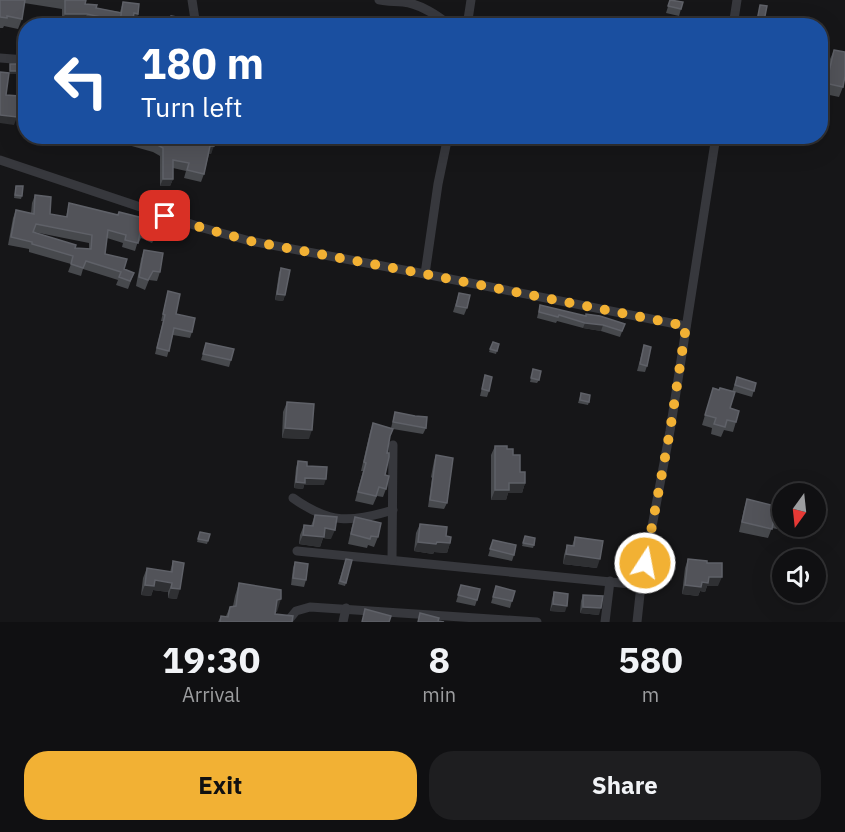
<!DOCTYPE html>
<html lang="en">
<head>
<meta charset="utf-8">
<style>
	:root { --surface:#101012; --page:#1e1e20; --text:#f1f3f6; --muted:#9c9d9f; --line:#303032; --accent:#f2b134 }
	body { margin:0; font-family:"IBM Plex Sans",sans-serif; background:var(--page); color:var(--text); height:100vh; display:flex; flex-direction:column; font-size:22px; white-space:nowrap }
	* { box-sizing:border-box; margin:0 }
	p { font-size:20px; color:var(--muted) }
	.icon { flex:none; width:33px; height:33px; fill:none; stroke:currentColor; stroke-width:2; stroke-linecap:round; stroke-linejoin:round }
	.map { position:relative; height:622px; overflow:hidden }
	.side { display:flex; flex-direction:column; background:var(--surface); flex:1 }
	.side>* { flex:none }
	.guide { position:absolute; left:18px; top:18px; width:810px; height:126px; border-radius:24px; box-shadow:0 6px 24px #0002,0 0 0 2px var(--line); background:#1a4fa0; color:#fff; overflow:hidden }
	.needle { width:39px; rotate:195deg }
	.controls { position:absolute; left:772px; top:483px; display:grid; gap:12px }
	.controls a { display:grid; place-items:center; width:54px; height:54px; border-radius:50%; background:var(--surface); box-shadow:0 6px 24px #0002,0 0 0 2px var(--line); font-size:30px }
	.pin { position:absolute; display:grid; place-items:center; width:51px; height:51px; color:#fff; margin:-26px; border-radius:12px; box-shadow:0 3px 9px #0006 }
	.me { position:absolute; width:66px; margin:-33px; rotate:11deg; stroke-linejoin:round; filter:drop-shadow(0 0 4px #0008) }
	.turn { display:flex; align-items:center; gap:21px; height:126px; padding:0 24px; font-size:27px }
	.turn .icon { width:78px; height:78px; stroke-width:2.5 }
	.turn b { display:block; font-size:42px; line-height:51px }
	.eta { display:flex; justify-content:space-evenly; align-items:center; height:102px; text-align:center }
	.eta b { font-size:36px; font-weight:800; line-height:42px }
	.cta { display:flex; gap:12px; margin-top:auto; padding:12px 24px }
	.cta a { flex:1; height:69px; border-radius:24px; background:var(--accent); color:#111; font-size:24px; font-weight:800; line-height:69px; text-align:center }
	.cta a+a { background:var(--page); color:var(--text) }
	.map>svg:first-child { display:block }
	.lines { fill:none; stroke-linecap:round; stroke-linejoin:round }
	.minor { stroke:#37383d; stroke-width:9 }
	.wall { fill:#47494d; fill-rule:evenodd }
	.shaded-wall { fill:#2f3033 }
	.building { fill:#525359; stroke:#5f6168; stroke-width:1.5; fill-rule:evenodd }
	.route { stroke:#f2b134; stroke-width:10; stroke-dasharray:0 18 }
</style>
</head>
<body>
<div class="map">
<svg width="845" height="622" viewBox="0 0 845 622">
	<rect width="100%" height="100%" fill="#161618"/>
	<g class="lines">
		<g class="minor">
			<path d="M192,0L196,26"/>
			<path d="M379,0C387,2 395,1 403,2C421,4 437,15 451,26"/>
			<path d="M467,26L471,0"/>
			<path d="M733,26L737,0"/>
			<path d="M0,58L26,60"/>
			<path d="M0,160L203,228L250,241L425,274L686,326"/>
			<path d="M425,274L438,184L448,136"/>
			<path d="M293,498C329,524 351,523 393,510"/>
			<path d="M297,551L641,585"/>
			<path d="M392,560L393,445"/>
			<path d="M287,622L296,611L310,607L537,622"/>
			<path d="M343,622L346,608"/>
			<path d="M605,622L610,581"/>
			<path d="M637,622L641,585L670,431L716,136"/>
		</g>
	</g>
	<g class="wall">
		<path d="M0,0H86L85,4L96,8L120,12L123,2L138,14L136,19H133L132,26L62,24V9L24,3L22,19L18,29L4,26L3,28H0Z"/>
		<path d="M670,0L681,9L679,16L666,13Z"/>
		<path d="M834,50L843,87L839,97L820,93V74L827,76L830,59Z"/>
		<path d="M123,136H215L211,154H209L204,174L201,182L184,178L186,171L173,168V179L170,186H160V156L153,152L121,143Z"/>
		<path d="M16,186L22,196L21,199L14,198Z"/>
		<path d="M35,195L50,214L66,217L69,203L151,223L156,236L152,243L141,238L139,242L138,241L135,251L122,247L123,243L107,238L105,254L124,269L134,273L128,289L116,285L118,280L83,269L81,276L68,272L71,264L29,252V249L8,245L13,218L16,210L31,213L32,203ZM34,232L89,243V249L75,248Z"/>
		<path d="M144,250L160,272L157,281L149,280L145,290L136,286L141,259Z"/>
		<path d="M281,268L285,295L283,301L275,300L279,273Z"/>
		<path d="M168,291L176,314L192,332L190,338L173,335L167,357L155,354L163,321H161Z"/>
		<path d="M459,293L467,308L464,315L453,312Z"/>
		<path d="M540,305L586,316L625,324L620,337L601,331L583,328L557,321L556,323L537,318Z"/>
		<path d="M493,342L499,344L496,354L489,352Z"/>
		<path d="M206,343L231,360L229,367L201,360Z"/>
		<path d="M644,345L647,366L645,372L637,371Z"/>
		<path d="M533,369L539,380L537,383L530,382Z"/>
		<path d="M485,375L489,391L487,397L480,396Z"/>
		<path d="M737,377L756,383L752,397L735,392L730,408L736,422L733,432L724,430L721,437L711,434L712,428L702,425L713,388L732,392Z"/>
		<path d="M581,393L589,402L588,405L578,403Z"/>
		<path d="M287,402L309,439L282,438L283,412Z"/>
		<path d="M395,412L426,428L423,434L393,429L389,439L385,475L386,489L383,497L377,496L373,505L355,501L363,471H361L370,432L373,423L391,428Z"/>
		<path d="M495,446L507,449L513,455L525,483L522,493H508L506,500H491V455Z"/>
		<path d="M436,455L447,503L444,509L428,507L432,478L431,477L434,461Z"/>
		<path d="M298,461L307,466L324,485H304L303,489L294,488L296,468Z"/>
		<path d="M747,499L780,519L777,529L772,528L768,538L739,532L744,509Z"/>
		<path d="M315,515L331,539L323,538L320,547L299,544L300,535L304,525L311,526Z"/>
		<path d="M355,517L378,537L374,547L368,545L367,548L348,544L352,526Z"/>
		<path d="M420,524L446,536L450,543L447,553L434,552L433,554L414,551L416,533Z"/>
		<path d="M200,532L208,541L207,544L197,542Z"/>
		<path d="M525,536L534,545L533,548L522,546Z"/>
		<path d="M575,537L597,568L563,564L564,555L567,545L572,546Z"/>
		<path d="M493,540L514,555L512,561L488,556Z"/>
		<path d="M346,559V583L345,586L338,584Z"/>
		<path d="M688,559L707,563L718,586H707L705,592L700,591L698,596L682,594L685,568Z"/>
		<path d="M173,561L177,599L168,598V592L153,590L151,596L141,595L143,578L147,568L170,572Z"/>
		<path d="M295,562L306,580L304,587L291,585L293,568Z"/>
		<path d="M239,583L277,612H275V614L292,622H218L221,616H226L230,607L233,606L235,596Z"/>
		<path d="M461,585L477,600L475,606L456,602Z"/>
		<path d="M496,586L512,601L510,608L491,603Z"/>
		<path d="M554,592L565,612L550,611L552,599Z"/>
		<path d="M583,595L599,615L580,613L581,601Z"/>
	</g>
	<g class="shaded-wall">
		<path d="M134,13L138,14L136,19H132Z"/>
		<path d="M65,14H87L83,24H62Z"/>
		<path d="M10,71H21L20,74H9Z"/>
		<path d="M0,115L17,117L14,125L0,123Z"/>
		<path d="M210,146H214L211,154H208Z"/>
		<path d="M163,179H173L170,186H160Z"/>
		<path d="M277,294L285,295L283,301L275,300Z"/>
		<path d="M585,323L603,325L601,331L583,328Z"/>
		<path d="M285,428L312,430L309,439L282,438Z"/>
		<path d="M305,478L326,479L324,485H304L303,489L294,488L296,482Z"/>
		<path d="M509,483H525L522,493H508L506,500H491L495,490Z"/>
		<path d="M325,528L335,530L331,539L323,538L320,547L299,544L303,535Z"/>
		<path d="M418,542H437L450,543L447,553L434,552L433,554L414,551Z"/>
		<path d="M566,554L600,559L597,568L563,564Z"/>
		<path d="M709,577H722L718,586H707L705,592L700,591L698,596L682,594L685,585L702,582Z"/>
		<path d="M155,580L172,583L168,592L153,590L151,596L141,595L145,585Z"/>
		<path d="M171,588L180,589L177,599L168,598Z"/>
		<path d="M281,599L277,612H272L277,600Z"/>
		<path d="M553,604L567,606L565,612L550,611Z"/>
		<path d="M583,607L601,608L599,615L580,613Z"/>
	</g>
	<g class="building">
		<path d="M0,0H25L22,19L7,16V18L0,17Z"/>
		<path d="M65,0H86L85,4L97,5L96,8L122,13L120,26H100L101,17L87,14H65Z"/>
		<path d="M670,0L683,2L681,9L668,6Z"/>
		<path d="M123,2L139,4L138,14L134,13L132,24L120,22Z"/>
		<path d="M760,5L767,6L763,26H756Z"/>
		<path d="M171,16L189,19L188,26H169Z"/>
		<path d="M834,50L845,52V76L843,87L820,82V74L828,76Z"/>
		<rect x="10" y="64" width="11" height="7"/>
		<path d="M0,72L9,73L6,95L19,96L17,117L0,115Z"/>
		<path d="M130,136H215L214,146H210L204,174L187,170L189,163L173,160V179H163V148L156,144Z"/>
		<path d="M16,186H23L22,196L15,195Z"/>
		<path d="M35,195L51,197L50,214L67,217L69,203L118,215L119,212L143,218L144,215L152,217L151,223L159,228L154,235L143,229L142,234L140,233L138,243L125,240L126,235L108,230L105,254L127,259L124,269L134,273L130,281L119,277L121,272L86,261L83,268L71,264L73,256L32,244V242L11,237L16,210L34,214ZM36,224L92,235L91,249L75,248L76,245L33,232Z"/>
		<path d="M144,250L163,253L160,272L153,271L148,280L139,277Z"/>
		<path d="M281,268L290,270L285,295L277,294Z"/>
		<path d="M168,291L180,294L176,314L195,318L192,332L174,328L169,351L157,348L165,315L163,314Z"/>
		<path d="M459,293L470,295L467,308L456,306Z"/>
		<path d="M540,305L586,316V314L600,316L625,324L622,331L603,325L585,323L559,315L558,317L539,312Z"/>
		<path d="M493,342L499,344L497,351L490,349Z"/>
		<path d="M206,343L234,349L231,360L203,354Z"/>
		<path d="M644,345L651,347L647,366L640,364Z"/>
		<path d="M533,369L541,371L539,380L531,378Z"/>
		<path d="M485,375L492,377L489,391L482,389Z"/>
		<path d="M737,377L756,383L754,391L735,385Z"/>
		<path d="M713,388L719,390L720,388L735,392L730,408L739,411L736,422L727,420L725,427L714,424L716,418L705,415Z"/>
		<path d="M581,393L590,395L589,402L580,400Z"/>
		<path d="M287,402L314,404L312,430L285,428Z"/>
		<path d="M395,412L415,416L427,417L426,428L393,422Z"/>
		<path d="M373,423L393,429L390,436L387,453H389V457L385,475L389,476L386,489L379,487L376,496L358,492L366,463L364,462Z"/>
		<path d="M495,446H507V449H513V455H520V472H525V483H509V490H495Z"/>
		<path d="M436,455L453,458L447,503L430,500Z"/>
		<path d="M298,461L307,462V466L327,467L326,479L305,478V483L296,482Z"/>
		<path d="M747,499L783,508L780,519L774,518L772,529L742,522Z"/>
		<path d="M315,515L337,517L335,530L325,528L324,537L303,535L304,525L313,526Z"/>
		<path d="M355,517L381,523L378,537L371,536L370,539L351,534Z"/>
		<path d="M420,524L447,527L446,536L451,537L450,543L437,542L436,544L418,542Z"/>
		<path d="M200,532L210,534L208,541L198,539Z"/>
		<path d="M525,536L535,538L534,545L523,543Z"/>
		<path d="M575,537L603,541L600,559L566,554L567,545L574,546Z"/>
		<path d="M493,540L516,545L514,555L490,549Z"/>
		<path d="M346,559L352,560L346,583L340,581Z"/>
		<path d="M688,559L707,561V563H722V577H709L708,583L702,582L701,587L685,585Z"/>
		<path d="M173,561L184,563L180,589L171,588L172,583L155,580L154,586L145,585L147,568L172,572Z"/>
		<path d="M295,562L308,564L306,580L293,578Z"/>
		<path d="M239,583L281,590V599L277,600L275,614L293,616L292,622H220L221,616L228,617L230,607L236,606Z"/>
		<path d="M461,585L480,589L477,600L458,595Z"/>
		<path d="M496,586L515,591L512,601L493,597Z"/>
		<path d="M554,592L568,594L567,606L553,604Z"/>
		<path d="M583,595L603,596L601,608L583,607Z"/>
		<path d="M365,609L391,616L389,622H362Z"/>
		<path d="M420,613L439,618L438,621L444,622H418Z"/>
	</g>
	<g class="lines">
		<path class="route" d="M165,216L203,228L250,241L425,274L686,326L670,431L645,563"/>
	</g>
</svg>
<div class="controls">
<a><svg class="needle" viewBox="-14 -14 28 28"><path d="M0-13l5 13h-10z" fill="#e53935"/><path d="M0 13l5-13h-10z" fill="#9c9d9f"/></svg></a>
<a><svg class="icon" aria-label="sound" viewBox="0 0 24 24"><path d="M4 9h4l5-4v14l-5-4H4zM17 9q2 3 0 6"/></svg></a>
</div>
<div class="pin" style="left:165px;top:216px;background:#d93025"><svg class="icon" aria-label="arrive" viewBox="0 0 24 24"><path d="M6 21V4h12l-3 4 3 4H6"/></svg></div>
<svg class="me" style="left:645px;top:563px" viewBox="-20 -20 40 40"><circle r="17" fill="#f2b134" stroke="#fff" stroke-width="3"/><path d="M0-11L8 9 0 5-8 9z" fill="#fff"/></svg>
<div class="guide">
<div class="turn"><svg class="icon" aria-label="left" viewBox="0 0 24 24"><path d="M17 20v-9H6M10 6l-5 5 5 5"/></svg><div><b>180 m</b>Turn left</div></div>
</div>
</div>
<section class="side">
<div class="eta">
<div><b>19:30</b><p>Arrival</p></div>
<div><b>8</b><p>min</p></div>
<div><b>580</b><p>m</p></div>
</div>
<div class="cta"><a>Exit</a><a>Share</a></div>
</section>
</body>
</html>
